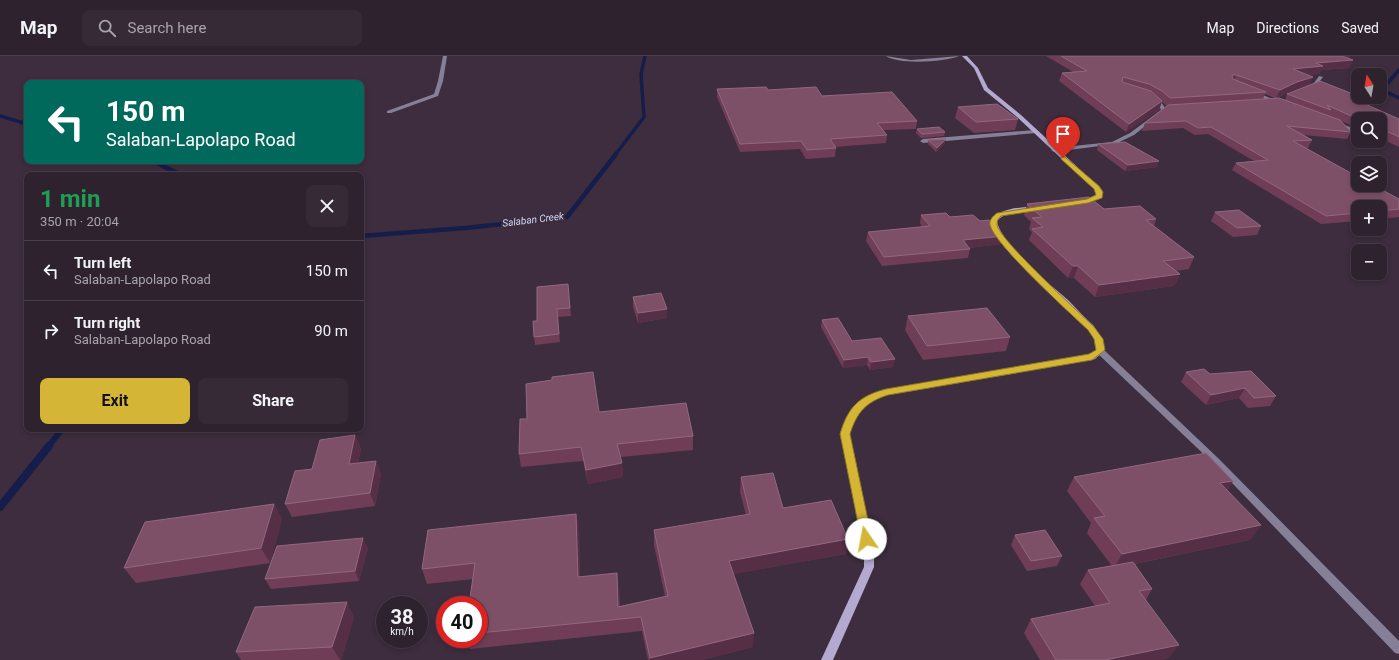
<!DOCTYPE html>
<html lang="en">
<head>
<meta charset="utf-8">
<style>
	:root { --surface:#2e222e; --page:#362a36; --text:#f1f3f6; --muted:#a7a4aa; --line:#493f4a; --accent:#d5b535 }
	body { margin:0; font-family:Roboto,sans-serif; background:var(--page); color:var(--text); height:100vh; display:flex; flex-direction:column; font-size:15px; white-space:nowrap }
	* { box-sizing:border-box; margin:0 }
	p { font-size:13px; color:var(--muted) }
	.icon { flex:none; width:22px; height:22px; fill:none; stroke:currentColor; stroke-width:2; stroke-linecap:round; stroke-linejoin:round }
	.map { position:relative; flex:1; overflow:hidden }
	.drawer { position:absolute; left:24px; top:116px; width:340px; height:260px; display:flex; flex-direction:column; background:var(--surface); border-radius:8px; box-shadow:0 2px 6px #0003,0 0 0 1px var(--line) }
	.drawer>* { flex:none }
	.banner { position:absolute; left:24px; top:24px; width:340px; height:84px; border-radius:8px; box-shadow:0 2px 6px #0003,0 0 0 1px var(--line); background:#00695c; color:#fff; overflow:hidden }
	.needle { width:26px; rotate:349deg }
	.fabs { position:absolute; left:1351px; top:12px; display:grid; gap:8px }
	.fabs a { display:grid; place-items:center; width:36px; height:36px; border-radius:8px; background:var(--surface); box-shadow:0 2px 6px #0003,0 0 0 1px var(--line); font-size:20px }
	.speed { position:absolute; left:376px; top:540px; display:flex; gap:8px; font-size:20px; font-weight:700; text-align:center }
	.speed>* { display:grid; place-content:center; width:52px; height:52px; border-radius:50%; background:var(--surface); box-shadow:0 2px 6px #0003,0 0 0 1px var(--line); line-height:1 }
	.speed small { font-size:10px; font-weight:400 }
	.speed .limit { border:6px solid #d22; background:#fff; color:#111 }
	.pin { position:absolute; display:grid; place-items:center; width:34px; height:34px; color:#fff; margin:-41px -17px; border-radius:50% 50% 50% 0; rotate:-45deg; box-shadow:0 0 4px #0007 }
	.pin .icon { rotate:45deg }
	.me { position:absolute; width:44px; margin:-22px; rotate:348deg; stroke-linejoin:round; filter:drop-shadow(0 0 3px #0008) }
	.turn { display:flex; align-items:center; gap:14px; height:84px; padding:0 16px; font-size:18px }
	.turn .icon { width:52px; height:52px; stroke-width:2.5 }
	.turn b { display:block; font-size:28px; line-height:34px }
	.round { display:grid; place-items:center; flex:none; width:42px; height:42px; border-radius:8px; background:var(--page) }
	.head { display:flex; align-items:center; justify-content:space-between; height:68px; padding:0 16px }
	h1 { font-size:24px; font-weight:700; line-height:30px; color:#1e9e55 }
	.button { display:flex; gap:8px; margin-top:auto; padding:8px 16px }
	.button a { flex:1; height:46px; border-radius:8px; background:var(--accent); color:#111; font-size:16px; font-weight:700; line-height:46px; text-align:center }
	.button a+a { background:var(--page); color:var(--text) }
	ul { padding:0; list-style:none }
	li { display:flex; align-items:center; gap:12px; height:60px; padding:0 16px; border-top:1px solid var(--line) }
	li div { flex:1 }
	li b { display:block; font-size:15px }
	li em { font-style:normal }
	header { display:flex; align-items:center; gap:24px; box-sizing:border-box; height:56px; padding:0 20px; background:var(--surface); border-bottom:1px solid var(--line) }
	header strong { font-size:19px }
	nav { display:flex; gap:22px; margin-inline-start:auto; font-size:14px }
	.search { width:280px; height:36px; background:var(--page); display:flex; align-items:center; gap:10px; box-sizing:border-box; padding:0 14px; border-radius:8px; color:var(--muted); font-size:15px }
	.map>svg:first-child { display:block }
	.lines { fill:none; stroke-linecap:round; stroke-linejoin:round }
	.stream-far3 { stroke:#151d4b; stroke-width:3.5 }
	.stream-far2 { stroke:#151d4b; stroke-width:4.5 }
	.stream-far1 { stroke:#151d4b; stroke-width:6 }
	.stream { stroke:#151d4b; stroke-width:8 }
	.lane { fill:#867f98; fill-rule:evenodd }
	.street { fill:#867f98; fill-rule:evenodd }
	.secondary { fill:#b4a9d1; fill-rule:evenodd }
	.wall { fill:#703d57; fill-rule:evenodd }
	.shaded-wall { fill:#562f46 }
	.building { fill:#7e5068; stroke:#91687f }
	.route { fill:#d5b535; stroke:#8a7622 }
	.labels { text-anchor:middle; stroke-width:4; stroke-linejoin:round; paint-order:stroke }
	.far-water-label { font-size:10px; font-style:italic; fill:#cfd9f9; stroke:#3d2d3e }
</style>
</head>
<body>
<header>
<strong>Map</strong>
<div class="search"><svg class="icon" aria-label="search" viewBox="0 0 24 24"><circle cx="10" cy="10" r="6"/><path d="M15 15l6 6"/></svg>Search here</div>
<nav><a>Map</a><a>Directions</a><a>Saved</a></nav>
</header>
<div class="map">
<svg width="1399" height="604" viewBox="0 0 1399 604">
	<rect width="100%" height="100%" fill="#3d2d3e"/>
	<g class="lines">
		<g class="stream-far3">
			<path d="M1399,14L1382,34L1399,42"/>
			<path d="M0,60L27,68"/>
			<path d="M615,99L644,61L641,18L645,0"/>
		</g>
		<g class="stream-far2">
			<path d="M153,105L181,119"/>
			<path d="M361,180L465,172L567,161L616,98"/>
		</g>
		<path class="stream-far1" d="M48,391L62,373"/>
		<path class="stream" d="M0,451L49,390"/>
		<g class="lane">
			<path d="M443,0H447L443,25L438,40L391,57H387V55L434,38L438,25Z"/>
			<path d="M886,0L911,4L959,0C946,6 898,9 886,0Z"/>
			<path d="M1319,20L1323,21C1319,26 1315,33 1308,33V31L1314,27Z"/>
			<path d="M1255,36L1278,45V46L1276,47H1271V46L1253,38V37Z"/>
			<path d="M1151,42C1159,42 1163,48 1166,54L1134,79L1115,88L1054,96L1051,94L1054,92L1112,86L1130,77L1161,54L1159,49L1151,44Z"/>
			<path d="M1339,67L1358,74V78L1337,70L1336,69Z"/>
			<path d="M1035,74L1037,75V77L923,87L920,85L923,83Z"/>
			<path d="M1372,85H1378L1379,86L1376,88Z"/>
		</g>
		<path class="street" d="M1097,293H1103L1218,402L1399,585V598L1395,597L1212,406L1097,297L1096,295Z"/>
		<g class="secondary">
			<path d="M962,0H967L978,12L988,32L1021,59L1099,131L1102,136L1101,141L1085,147H1081V145L1096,139L1094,133L1017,61L984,34L974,12Z"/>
			<path d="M1036,150L1039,152L1038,153C1025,156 1006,154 997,165C1001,189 1049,227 1068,244C1077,253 1085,262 1094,270L1102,283L1104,295L1095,303L1092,304L888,339C867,345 854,356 849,378L874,496V511L833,604H821L864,511V496L841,378C846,352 862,340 887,333L1090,299L1096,294L1094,283L1088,273C1079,265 1071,256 1062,247C1043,229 994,190 991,165C1000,151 1021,152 1036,150Z"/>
		</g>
	</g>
	<g class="wall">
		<path d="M1046,0H1350L1349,3V12L1321,14L1319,18L1308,19L1313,21L1309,29L1293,34L1277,42L1285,44L1287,38L1364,48L1399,63V91L1380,82V63H1358V72L1341,65L1351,76L1347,83L1304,79L1312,84L1308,92H1305L1399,143V161L1380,163V151H1358V165L1321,168L1232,114L1236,107L1254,105L1208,78L1195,79L1183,72L1142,75L1145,67L1167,50L1162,46L1159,54L1126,76L1059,25L1062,17L1073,16ZM1265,38L1275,42L1263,43Z"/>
		<path d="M717,33L768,34L822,40L917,65L916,73L883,74L887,79L886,87L835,91L836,92L835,101L806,103L800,93L740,96L717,41Z"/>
		<path d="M958,51L1018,63L1015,74L974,77L955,62Z"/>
		<path d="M917,73L945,76L944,80L923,82H921L916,77Z"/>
		<path d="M928,84L945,87L936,96L928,88Z"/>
		<path d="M1098,88L1157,111L1125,115L1097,94Z"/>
		<path d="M1027,148L1104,153L1156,163L1154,170L1194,201L1189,213L1175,215L1180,218L1174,230L1095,241L1074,222H1068L1029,184L1032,176L1029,173L1031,166L1024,159Z"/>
		<path d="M1215,156L1261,170L1257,179L1233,181L1211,165Z"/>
		<path d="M921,159L950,161L980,165L1004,180L1001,188L969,192L970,193L968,202L882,210L866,185L868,176L922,171L920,167Z"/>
		<path d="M568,228L571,260L558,261L560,286L535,289L534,281L537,265Z"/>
		<path d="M633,241L667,262L638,267L633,251Z"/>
		<path d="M908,260L1010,281L1006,295L923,304L905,274Z"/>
		<path d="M822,264L852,285L895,303L893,311L870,314L867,309L843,312L821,271Z"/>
		<path d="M1186,316L1210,318L1276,340L1270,350L1248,352L1239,342L1206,349L1181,326Z"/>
		<path d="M599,356L693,380V394L621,401L622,407L623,421L588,428L583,405L521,411L519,398Z"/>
		<path d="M355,379L361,393L358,407L376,405L381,418L375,450L292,461L285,448L312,413Z"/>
		<path d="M741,421L783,452L848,483L846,498L733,518L753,591L701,604H648L642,575L470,593L467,583H479V549L473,523L427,528L422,513L576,458L579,473L580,521L619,532L620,550L665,540L654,489V474L746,459L740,436Z"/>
		<path d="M1074,421L1233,425L1227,435L1261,469L1250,484L1135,508L1152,533L1146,544L1169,602L1161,604H1040L1024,577L1031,563L1095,550L1080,528L1088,514L1112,510L1087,477L1091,467L1067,435Z"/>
		<path d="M274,448L282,463L270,507L136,527L124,512Z"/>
		<path d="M1015,479L1062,500L1057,510L1027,515L1011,489Z"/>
		<path d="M368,492L359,525L271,533L265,523Z"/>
		<path d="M354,561L341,604H241L236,596Z"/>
	</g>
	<g class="shaded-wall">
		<path d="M1336,0H1350L1348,5L1353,4L1349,12L1321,14L1319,18L1289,21L1293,13L1316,7Z"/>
		<path d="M1232,19H1236L1233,27Z"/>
		<path d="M1313,21L1309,29L1293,34L1276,42L1280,34L1297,26Z"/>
		<path d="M1366,43L1362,50L1356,44Z"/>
		<path d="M1162,45L1159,54L1126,76L1129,68Z"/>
		<path d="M946,83L945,87L936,96L937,92Z"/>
		<path d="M1159,105L1157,111L1125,115L1128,109Z"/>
		<path d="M1004,180L1001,188L961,193L963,184Z"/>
		<path d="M1073,210H1078L1074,222H1068Z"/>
		<path d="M1180,218L1174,230L1095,241L1099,229Z"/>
		<path d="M557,253L558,261L560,286L559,278Z"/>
		<path d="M667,253V262L638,267V257Z"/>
		<path d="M868,301L867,309L843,312L844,304Z"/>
		<path d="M895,303L893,311L870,314L871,306Z"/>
		<path d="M1245,332L1239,342L1206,349L1211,339Z"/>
		<path d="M355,379L361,393L355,422L349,408Z"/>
		<path d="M376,405L381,418L375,450L370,437Z"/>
		<path d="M622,407L623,421L588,428L586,414Z"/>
		<path d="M1233,425L1224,439L1220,427Z"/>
		<path d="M274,448L282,463L270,507L261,492Z"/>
		<path d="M576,458L579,473L580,535L578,521Z"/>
		<path d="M1261,469L1250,484L1114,512L1122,498Z"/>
		<path d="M363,482L368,492L359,525L355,515Z"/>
		<path d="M848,483L846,498L728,519L729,505Z"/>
		<path d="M617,517L619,532L620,565L618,551Z"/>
		<path d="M347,546L354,561L341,604H340L332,591Z"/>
		<path d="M754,577L753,591L701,604H650V602Z"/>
		<path d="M1179,589L1169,602L1161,604H1105Z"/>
	</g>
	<g class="building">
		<path d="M1061,0H1342L1353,4L1316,7L1323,10L1293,13L1313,21L1297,26L1280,34L1236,19H1232L1233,23L1266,36L1170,42L1162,35L1149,28L1123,21L1122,26L1151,35L1162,45L1129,68L1062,17L1087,15Z"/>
		<path d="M1320,25L1358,40V41H1361L1366,43L1356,44L1399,63V81L1380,72V63H1358L1327,49L1331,54L1287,38Z"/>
		<path d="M766,31L768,34L816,31L822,40L892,36L917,65L877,67L887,79L830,83L836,92L807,94L801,85L740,88L717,33Z"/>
		<path d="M1279,42L1340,64L1351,76L1287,70L1312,84L1293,85L1358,121V129H1373L1399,143V153L1380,155V151H1358V157L1326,160L1236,107L1268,104L1211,71L1198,72L1186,65L1145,67L1168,49Z"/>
		<path d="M997,48L1018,63L976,66L958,51Z"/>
		<path d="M939,71L945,76L924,78H922L917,73Z"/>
		<path d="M946,83L937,92L928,84Z"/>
		<path d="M1125,86L1159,105L1128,109L1098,88Z"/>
		<path d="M1089,141L1104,153L1140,150L1156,163L1146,164L1194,201L1163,205L1180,218L1099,229L1078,210H1073L1032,173L1043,171L1032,162L1042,161L1027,148Z"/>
		<path d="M1239,154L1261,170L1237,172L1215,156Z"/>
		<path d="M946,157L950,161L973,159L980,165L989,164L1004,180L963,184L970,193L884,201L868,176L930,170L921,159Z"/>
		<path d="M568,228L570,252L557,253L559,278L534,281L533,265H537V231Z"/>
		<path d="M661,237L667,253L638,257L633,241Z"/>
		<path d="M987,252L1010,281L927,290L908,260Z"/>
		<path d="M838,262L852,285L881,282L895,303L871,306L868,301L844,304L822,264Z"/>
		<path d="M1204,313L1210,318L1251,315L1276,340L1254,342L1245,332L1211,339L1186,316Z"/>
		<path d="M593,316L599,356L686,347L693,380L617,388L622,407L586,414L581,391L519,398L520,363H527L526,328L552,324V321Z"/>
		<path d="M355,379L349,408L376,405L370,437L285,448L295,415L312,413L320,384Z"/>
		<path d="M1206,397L1233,425L1220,427L1261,469L1122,498L1094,462L1105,460L1074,421Z"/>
		<path d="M773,417L783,452L831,444L848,483L729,505L754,577L650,602L641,561L479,577V549H469L475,507L422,513L428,474L576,458L578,521L617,517L618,551L668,540L654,474L750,458L741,421Z"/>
		<path d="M274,448L261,492L124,512L145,466Z"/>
		<path d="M1045,474L1062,500L1031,505L1015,479Z"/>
		<path d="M363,482L355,515L265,523L277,490Z"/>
		<path d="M1133,506L1152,533L1139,535L1179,589L1105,604H1056L1031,563L1110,547L1088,514Z"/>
		<path d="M347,546L332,591L236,596L255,551Z"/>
	</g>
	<path class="route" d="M1061,101H1065L1099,130L1103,136L1102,142L1088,147L1001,160C999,162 997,164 997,168C997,182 1079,256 1094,271L1103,283L1105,294L1092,304L888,339C866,346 857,356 850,378L872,483L870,487L866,488L862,487L840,378C848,351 859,340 886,333L1089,298L1096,294L1094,283L1088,274C1070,257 994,188 990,169C989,164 993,160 997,157L1087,143L1096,139L1094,133L1061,103Z"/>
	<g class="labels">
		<g class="far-water-label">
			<text transform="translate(533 163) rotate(-7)" y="4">Salaban Creek</text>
		</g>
	</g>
</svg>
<div class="fabs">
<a><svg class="needle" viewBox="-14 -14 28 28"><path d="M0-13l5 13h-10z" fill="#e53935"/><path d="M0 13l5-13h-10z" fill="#a7a4aa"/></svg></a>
<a><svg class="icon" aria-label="search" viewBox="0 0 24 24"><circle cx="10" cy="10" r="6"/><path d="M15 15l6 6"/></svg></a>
<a><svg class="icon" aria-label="layers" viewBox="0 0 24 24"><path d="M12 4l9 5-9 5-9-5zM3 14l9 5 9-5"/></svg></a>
<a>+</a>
<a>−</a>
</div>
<div class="speed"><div>38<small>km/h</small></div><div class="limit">40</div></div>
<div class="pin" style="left:1063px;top:102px;background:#d93025"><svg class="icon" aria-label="arrive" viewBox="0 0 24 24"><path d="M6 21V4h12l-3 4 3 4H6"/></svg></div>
<svg class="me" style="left:866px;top:483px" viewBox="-20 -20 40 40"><circle r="19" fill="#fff"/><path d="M0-13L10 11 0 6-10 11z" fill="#d5b535"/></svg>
<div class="banner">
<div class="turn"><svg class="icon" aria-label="left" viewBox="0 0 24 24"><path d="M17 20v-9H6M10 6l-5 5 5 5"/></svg><div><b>150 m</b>Salaban-Lapolapo Road</div></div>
</div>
<section class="drawer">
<div class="head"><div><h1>1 min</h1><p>350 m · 20:04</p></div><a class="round"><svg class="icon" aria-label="close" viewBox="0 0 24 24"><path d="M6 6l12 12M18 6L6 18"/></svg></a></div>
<ul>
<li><svg class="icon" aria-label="left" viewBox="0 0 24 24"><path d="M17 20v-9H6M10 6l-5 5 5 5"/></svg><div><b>Turn left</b><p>Salaban-Lapolapo Road</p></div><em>150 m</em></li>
<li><svg class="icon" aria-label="right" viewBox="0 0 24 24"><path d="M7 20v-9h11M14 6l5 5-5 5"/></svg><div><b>Turn right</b><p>Salaban-Lapolapo Road</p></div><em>90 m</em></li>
</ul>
<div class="button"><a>Exit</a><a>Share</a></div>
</section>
</div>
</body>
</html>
